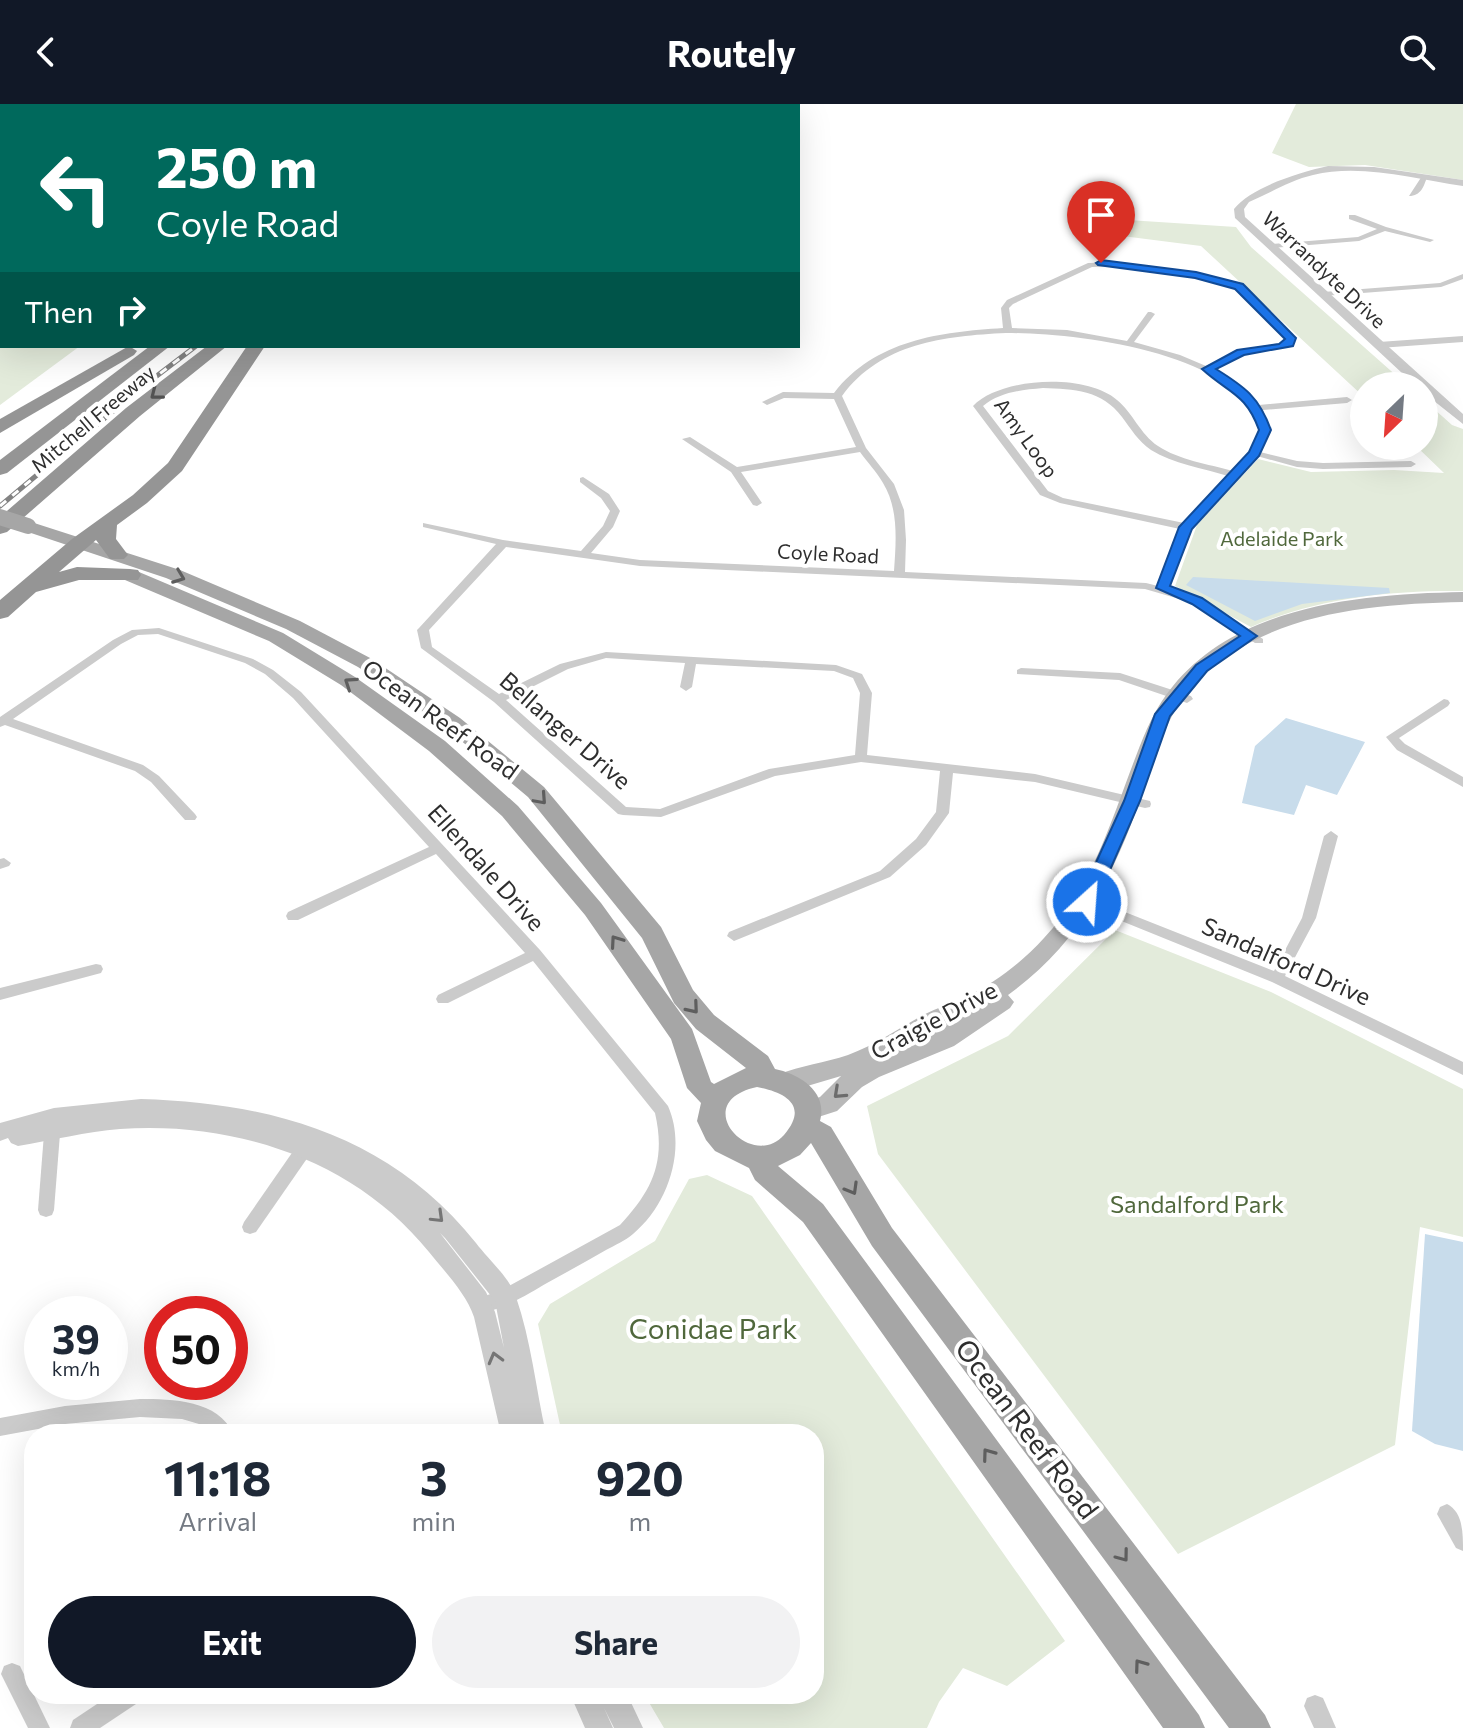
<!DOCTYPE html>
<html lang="en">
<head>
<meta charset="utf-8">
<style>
	:root { --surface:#fff; --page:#f2f2f3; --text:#1f2937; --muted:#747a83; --accent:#111827 }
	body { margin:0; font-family:Commissioner,sans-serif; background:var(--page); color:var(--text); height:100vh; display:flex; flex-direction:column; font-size:30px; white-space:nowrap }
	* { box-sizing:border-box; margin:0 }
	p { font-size:26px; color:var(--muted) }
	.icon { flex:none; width:44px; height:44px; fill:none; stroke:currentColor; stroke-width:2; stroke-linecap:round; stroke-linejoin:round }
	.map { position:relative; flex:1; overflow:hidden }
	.panel { position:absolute; left:24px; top:1320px; width:800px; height:280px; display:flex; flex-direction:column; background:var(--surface); border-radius:32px; box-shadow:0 8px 32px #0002 }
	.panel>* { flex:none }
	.top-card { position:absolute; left:0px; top:0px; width:800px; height:244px; box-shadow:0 8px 32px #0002; background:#00695c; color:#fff; overflow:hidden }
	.needle { width:52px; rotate:205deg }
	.buttons { position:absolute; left:1350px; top:268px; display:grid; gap:16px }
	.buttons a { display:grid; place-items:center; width:88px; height:88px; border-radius:50%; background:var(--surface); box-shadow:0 8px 32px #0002; font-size:40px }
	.speed { position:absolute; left:24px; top:1192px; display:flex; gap:16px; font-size:40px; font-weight:700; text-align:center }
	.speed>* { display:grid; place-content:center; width:104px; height:104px; border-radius:50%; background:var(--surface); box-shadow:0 8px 32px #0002; line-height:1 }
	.speed small { font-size:20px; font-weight:400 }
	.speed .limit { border:12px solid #d22; background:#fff; color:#111 }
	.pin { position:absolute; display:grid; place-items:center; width:68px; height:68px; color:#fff; margin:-82px -34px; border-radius:50% 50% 50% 0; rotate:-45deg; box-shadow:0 0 8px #0007 }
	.pin .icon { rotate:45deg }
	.me { position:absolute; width:88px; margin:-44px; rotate:26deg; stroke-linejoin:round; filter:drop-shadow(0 0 6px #0008) }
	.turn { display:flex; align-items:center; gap:28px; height:168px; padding:0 24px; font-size:36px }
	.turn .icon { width:104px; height:104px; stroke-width:2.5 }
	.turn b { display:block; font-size:56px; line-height:68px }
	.then { display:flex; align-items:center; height:76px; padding:0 24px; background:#0003; gap:16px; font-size:30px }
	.eta { display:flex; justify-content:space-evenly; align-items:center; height:136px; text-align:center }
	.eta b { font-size:48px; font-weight:700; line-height:56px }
	.primary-button { display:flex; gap:16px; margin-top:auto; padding:16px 24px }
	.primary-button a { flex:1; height:92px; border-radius:48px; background:var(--accent); color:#fff; font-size:32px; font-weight:700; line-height:92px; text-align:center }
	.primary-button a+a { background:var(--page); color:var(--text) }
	header { display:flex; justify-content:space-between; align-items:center; height:104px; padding:0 24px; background:var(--accent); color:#fff; font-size:36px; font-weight:700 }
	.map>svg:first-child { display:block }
	.green { fill:#e3ebdb }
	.water { fill:#c8dceb }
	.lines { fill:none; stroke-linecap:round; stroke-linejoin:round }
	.minor { fill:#cbcbcb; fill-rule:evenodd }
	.tertiary { fill:#cbcbcb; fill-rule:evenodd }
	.secondary { fill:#b8b8b8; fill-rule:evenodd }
	.primary { fill:#a6a6a6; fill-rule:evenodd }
	.motorway { fill:#959595; fill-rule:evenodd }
	.rail-far1-casing { stroke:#838383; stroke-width:4 }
	.rail-casing { stroke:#838383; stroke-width:5 }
	.rail-far1 { stroke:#fff; stroke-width:2; stroke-dasharray:6; stroke-linecap:butt }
	.rail { stroke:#fff; stroke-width:3; stroke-dasharray:8; stroke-linecap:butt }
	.primary-bridge { stroke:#a6a6a6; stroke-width:16 }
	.oneway { stroke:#525252 }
	.oneway2 { stroke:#5e5e5e }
	.oneway3 { stroke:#6c6c6c }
	.oneway4 { stroke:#757575 }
	.route { fill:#1a73e8; stroke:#114b97; stroke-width:2 }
	.labels { text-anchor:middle; stroke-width:8; stroke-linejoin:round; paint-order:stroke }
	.far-street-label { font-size:20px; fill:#2e2e2e; stroke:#fff }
	.far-park-label { font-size:20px; fill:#50683c; stroke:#fff }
	.street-label { font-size:24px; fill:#2e2e2e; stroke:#fff }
	.park-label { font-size:24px; fill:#50683c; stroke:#fff }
	.near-park-label { font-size:28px; fill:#50683c; stroke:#fff }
	.near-street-label { font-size:28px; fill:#2e2e2e; stroke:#fff }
</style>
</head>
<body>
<header><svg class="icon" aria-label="back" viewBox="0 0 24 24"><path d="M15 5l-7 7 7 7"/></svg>Routely<svg class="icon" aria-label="search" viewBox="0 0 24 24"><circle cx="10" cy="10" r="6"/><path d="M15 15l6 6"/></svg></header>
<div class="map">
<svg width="1463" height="1624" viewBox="0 0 1463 1624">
	<rect width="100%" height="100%" fill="#fff"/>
	<g class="green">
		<path d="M0,0L84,2H2V242H80L0,301Z"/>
		<path d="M1296,0H1463V76L1365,61L1309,63L1272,49Z"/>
		<path d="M1097,114L1236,123L1251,143L1408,282H1364V293L1201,142L1083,127Z"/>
		<path d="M1424,296L1452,321L1463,325V487C1392,486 1316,494 1251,523L1175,482L1197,421L1258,355L1311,368L1394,366L1444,369L1416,342H1424Z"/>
		<path d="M1115,826L1271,888L1463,985V1133L1420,1123L1395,1341L1178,1450L878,1050L867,1002L1008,932Z"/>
		<path d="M707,1071L752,1092L1065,1537L1007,1582L963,1564L939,1598L927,1624H664L644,1590H814V1330H562L538,1220L550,1200L655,1137L689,1075Z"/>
	</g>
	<g class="water">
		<path d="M1193,473L1389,484L1390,489L1302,500L1255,517L1186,481Z"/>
		<path d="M1286,614L1365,638L1337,691L1306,681L1294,711L1242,699L1255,642Z"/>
		<path d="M1425,1130L1463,1138V1347L1435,1340L1412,1327Z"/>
	</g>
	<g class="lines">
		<g class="minor">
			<path d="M1422,72L1427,73C1424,82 1421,92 1409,92Z"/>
			<path d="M1349,111H1355L1386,123L1434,136L1430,138L1385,127L1359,137L1272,144L1268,142L1272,140L1358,133L1377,125L1349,115Z"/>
			<path d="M1117,158L1196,169L1242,181L1293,232L1292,242L1243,250L1214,265L1240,282L1259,301L1347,293L1352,296L1347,299L1263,306L1270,326L1260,348L1297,357L1323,359L1411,357L1416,360L1411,363L1323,365L1297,363L1257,352L1191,424L1168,485L1201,495L1263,535V539H1255L1193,499L1145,485L640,462L506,443L429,526L432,543L499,590L560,560L606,548L836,561L862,570L872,589L867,651L1035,670L1150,697L1151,700L1150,703L1145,704L1035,678L953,669L949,709L926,741L890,773L734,837L727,832L729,828L880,767L916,735L936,708L940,667L861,658L775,672L661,713L623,711L618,710L494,598L421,544L417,526L419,524L496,440L423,423V419L503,436L581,447L603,422L610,407L601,394L580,378V374L583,373L609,390L620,407L613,423L591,449L640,456L894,467C896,438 899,405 883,379C877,368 867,358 860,348L741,368L762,399L757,402L753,401L731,368L682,335L690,333L737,363L856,343L834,295L784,294L767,301L762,298L783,288L834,289C875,236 940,228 1003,224L1001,204L1007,196L1088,159ZM1117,162L1195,173L1236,185L1286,234L1285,238L1238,246L1206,262L1180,251L1134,238L1155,210L1151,208H1148L1127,237L1067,226L1012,224L1009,204L1013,200L1092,163ZM1006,229C1074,229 1241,247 1260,326L1251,348L1233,367C1208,360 1179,356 1158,342C1140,330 1133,309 1117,296C1086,269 1001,273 973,302L1040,391L1060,399L1180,425L1158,482L1146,479L905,468L906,436L904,406L894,380L866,344L842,292C881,239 944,232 1006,229ZM1043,284C1074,285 1102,286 1122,313C1131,325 1138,337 1151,346C1173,360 1203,364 1228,372L1184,419L1063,394L1048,387L983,302C1000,288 1021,286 1043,284ZM606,554L685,559L680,583L686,587L692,583L696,560L834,567L853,574L860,589L855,651L769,665L660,705L626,703L506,596L568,565Z"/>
			<path d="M1463,170V175L1441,183L1323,192L1319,190L1323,188L1440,179Z"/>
			<path d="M1463,232V238L1379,244L1375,241L1379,238Z"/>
			<path d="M159,524L253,555L273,566L301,588L540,846L668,1002C687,1045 668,1101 633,1130C625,1137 615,1141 606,1146C587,1157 567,1168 547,1179C531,1188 493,1213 475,1207L472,1201L475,1195L500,1187L620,1121C653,1086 666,1057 655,1009L533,857L448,899H438L436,895L438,891L525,849L436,750L298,816H288L286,812L288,808L429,743L293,594L265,570L245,559L158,530L138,531L121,540L13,615L143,661L159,672L195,710L197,713L195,716H185L151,678L135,667L5,621L0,623V613L113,536L132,526Z"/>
			<path d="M1021,564L1120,569L1191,592L1193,595L1187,599L1119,576L1017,570V566Z"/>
			<path d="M1444,595L1448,596L1450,599L1448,602L1399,634L1405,640L1463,673V683L1397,646L1386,633Z"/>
			<path d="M1331,727L1338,732L1316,814L1285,872L1463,958V971L1272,878L1082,801L1080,798L1082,795H1092L1274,867L1302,814L1324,732Z"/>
			<path d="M4,754L11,759L9,762L0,765V755Z"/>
			<path d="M96,860L101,861L103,865L101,869L0,896V884Z"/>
			<path d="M53,1010L59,1012L61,1017L54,1106L52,1111L46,1113L40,1111L38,1106L45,1017L47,1012Z"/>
			<path d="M309,1031L315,1033L317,1038L315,1043L256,1128L250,1130L244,1128L242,1123L244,1118L303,1033Z"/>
			<path d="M140,1295C172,1295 219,1296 233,1330H212L199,1320L182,1315L140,1313L65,1320L0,1332V1314L65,1302Z"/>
			<path d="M1447,1400C1463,1408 1463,1429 1463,1447L1456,1444L1437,1410L1440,1403Z"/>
			<path d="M12,1559L20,1562L50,1624H28L1,1570L4,1562Z"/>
			<path d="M112,1590H142L139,1598L100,1624H70L73,1616Z"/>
			<path d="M1315,1591L1323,1594L1336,1624H1314L1304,1602L1307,1594Z"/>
		</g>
		<g class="tertiary">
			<path d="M1328,62L1374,63L1463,76V82C1416,75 1360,59 1313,71C1291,76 1270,89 1249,98L1244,105L1245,113L1463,310V320L1424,289V282H1416L1235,114L1234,105C1251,83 1301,68 1328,62Z"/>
			<path d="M141,995C273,999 390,1032 476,1139C488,1155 510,1174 516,1193C531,1236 536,1285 546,1330H501L474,1213C466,1189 444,1167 429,1148C355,1056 235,1017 120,1025C86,1028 52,1036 18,1042L11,1039L8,1034L0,1037V1019L54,1004ZM440,1129L445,1134L495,1197L504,1244L495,1208L486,1188Z"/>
			<path d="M570,1590H598L600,1594L598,1590H627L643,1624H614L604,1604L613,1624H585Z"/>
		</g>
		<path class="secondary" d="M1463,488V498C1367,500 1255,509 1188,588C1164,617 1153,658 1141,693C1114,772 1078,841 1008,891L1014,898L1010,904L954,942L879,973L862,983L837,1007L809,1016L800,1013L797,1006L800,999L820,993L841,972L787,988L778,985L775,978L778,971C801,961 825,959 848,951C875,941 898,925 923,911C937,904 953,899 967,892C996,879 1023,857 1044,834C1093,782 1111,717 1136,652C1145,628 1156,602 1173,582C1240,500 1364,490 1463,488Z"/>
		<path class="primary" d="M28,417L180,466L300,517L372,555L460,614L544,683L661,823L693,886L714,911L768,952L775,965C799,970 828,987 820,1017L831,1023L892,1124L1265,1611L1271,1624H1229L872,1142L811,1039L800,1051L778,1062L823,1100L1199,1611L1205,1624H1163L803,1118L755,1076L749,1064L715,1047L706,1036L697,1017L701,999L687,984L671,935L585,811L502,712L429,647L341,581L269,537L125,476L123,472L125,468H139L283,529L355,573L445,637L518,702L601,799L692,925L711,978L714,980L746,964L696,925L674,899L642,834L528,693L446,624L358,563L286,525L166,474L22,426L19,422L22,418ZM757,983C784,988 810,1001 784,1031C751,1068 687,998 757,983Z"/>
		<g class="motorway">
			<path d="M129,242L137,247L134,251L0,329V315Z"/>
			<path d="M150,242H170L7,369L0,371V356Z"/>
			<path d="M207,242H227L140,312L7,428L0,430V413L126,304Z"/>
			<path d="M247,242H265L182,367L147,399L117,421L116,435L128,451L124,455H110L96,436L59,468L77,463L130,465L138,466L141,471L138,476H79L36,488L8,513L0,515V496L72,435L133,391L168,359Z"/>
		</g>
		<g class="rail-far1-casing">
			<path id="rail-far1" d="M511,2L514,0"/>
		</g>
		<g class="rail-casing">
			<path id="rail" d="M0,402L137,287L196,242"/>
		</g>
		<use href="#rail-far1" class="rail-far1"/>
		<use href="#rail" class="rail"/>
		<path class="primary-bridge" d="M0,413L28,422"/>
	</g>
	<defs><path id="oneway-chevron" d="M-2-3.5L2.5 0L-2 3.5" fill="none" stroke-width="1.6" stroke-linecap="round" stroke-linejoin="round" transform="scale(2)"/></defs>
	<use class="oneway" href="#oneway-chevron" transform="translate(156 290) rotate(142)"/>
	<g class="oneway2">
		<use href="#oneway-chevron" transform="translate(179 473) rotate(21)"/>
		<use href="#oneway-chevron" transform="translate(350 579) rotate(-146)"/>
		<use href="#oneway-chevron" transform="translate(541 695) rotate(48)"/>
		<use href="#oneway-chevron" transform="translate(616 837) rotate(-125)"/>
		<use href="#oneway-chevron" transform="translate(693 904) rotate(50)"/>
		<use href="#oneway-chevron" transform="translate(852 1085) rotate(60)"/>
		<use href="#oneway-chevron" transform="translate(988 1350) rotate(-126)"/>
		<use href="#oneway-chevron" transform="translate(1123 1452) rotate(53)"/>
		<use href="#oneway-chevron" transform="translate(1140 1561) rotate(-126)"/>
	</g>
	<use class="oneway3" href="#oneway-chevron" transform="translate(839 989) rotate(137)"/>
	<g class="oneway4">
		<use href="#oneway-chevron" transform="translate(438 1113) rotate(44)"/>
		<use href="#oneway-chevron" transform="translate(495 1254) rotate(-105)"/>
	</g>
	<path class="route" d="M1101,156L1196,168L1243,180L1296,234L1293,242L1244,251L1216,265C1245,283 1259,293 1271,326L1259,352L1192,425L1170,482L1202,494L1257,532L1207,567L1170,612L1140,697L1096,798L1087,804L1078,798L1124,697L1155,610L1196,561L1240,532L1192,500L1156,484L1179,423L1249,348L1259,326C1246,289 1228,289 1202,265L1237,246L1279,240L1285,235L1235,185L1195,174L1098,161L1096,159Z"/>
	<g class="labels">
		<g class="far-street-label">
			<text transform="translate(1324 166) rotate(43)" y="7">Warrandyte Drive</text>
			<text transform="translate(93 315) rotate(-40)" y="7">Mitchell Freeway</text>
			<text transform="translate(1026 334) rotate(54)" y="7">Amy Loop</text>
			<text transform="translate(828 450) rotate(3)" y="7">Coyle Road</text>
		</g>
		<g class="far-park-label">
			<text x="1282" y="442">Adelaide Park</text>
		</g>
		<g class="street-label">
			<text transform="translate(440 616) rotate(36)" y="8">Ocean Reef Road</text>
			<text transform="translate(565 627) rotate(41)" y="8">Bellanger Drive</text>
			<text transform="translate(486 764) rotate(48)" y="8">Ellendale Drive</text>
			<text transform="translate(1286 858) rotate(24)" y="8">Sandalford Drive</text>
			<text transform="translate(934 917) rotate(-28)" y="8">Craigie Drive</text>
		</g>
		<g class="park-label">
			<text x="1197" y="1109">Sandalford Park</text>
		</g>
		<g class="near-park-label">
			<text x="713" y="1235">Conidae Park</text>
		</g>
		<g class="near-street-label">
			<text transform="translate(1027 1325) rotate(53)" y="10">Ocean Reef Road</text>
		</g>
	</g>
</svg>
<div class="buttons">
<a><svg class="needle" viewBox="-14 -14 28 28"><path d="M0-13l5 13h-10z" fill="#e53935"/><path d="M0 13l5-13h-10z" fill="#747a83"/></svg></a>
</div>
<div class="speed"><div>39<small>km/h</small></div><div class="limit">50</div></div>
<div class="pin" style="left:1101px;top:159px;background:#d93025"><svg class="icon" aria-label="arrive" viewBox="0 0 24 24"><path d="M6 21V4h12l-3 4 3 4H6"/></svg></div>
<svg class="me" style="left:1087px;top:798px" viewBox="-20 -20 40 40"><circle r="17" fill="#1a73e8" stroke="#fff" stroke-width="3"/><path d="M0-11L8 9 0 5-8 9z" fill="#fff"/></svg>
<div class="top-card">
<div class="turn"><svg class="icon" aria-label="left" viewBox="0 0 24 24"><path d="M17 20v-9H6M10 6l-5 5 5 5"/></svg><div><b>250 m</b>Coyle Road</div></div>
<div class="then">Then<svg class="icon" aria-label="right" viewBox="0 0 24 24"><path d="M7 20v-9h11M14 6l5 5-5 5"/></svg></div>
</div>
<section class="panel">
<div class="eta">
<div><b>11:18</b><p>Arrival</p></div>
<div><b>3</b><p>min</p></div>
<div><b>920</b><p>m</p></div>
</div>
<div class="primary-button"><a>Exit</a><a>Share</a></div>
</section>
</div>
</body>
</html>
